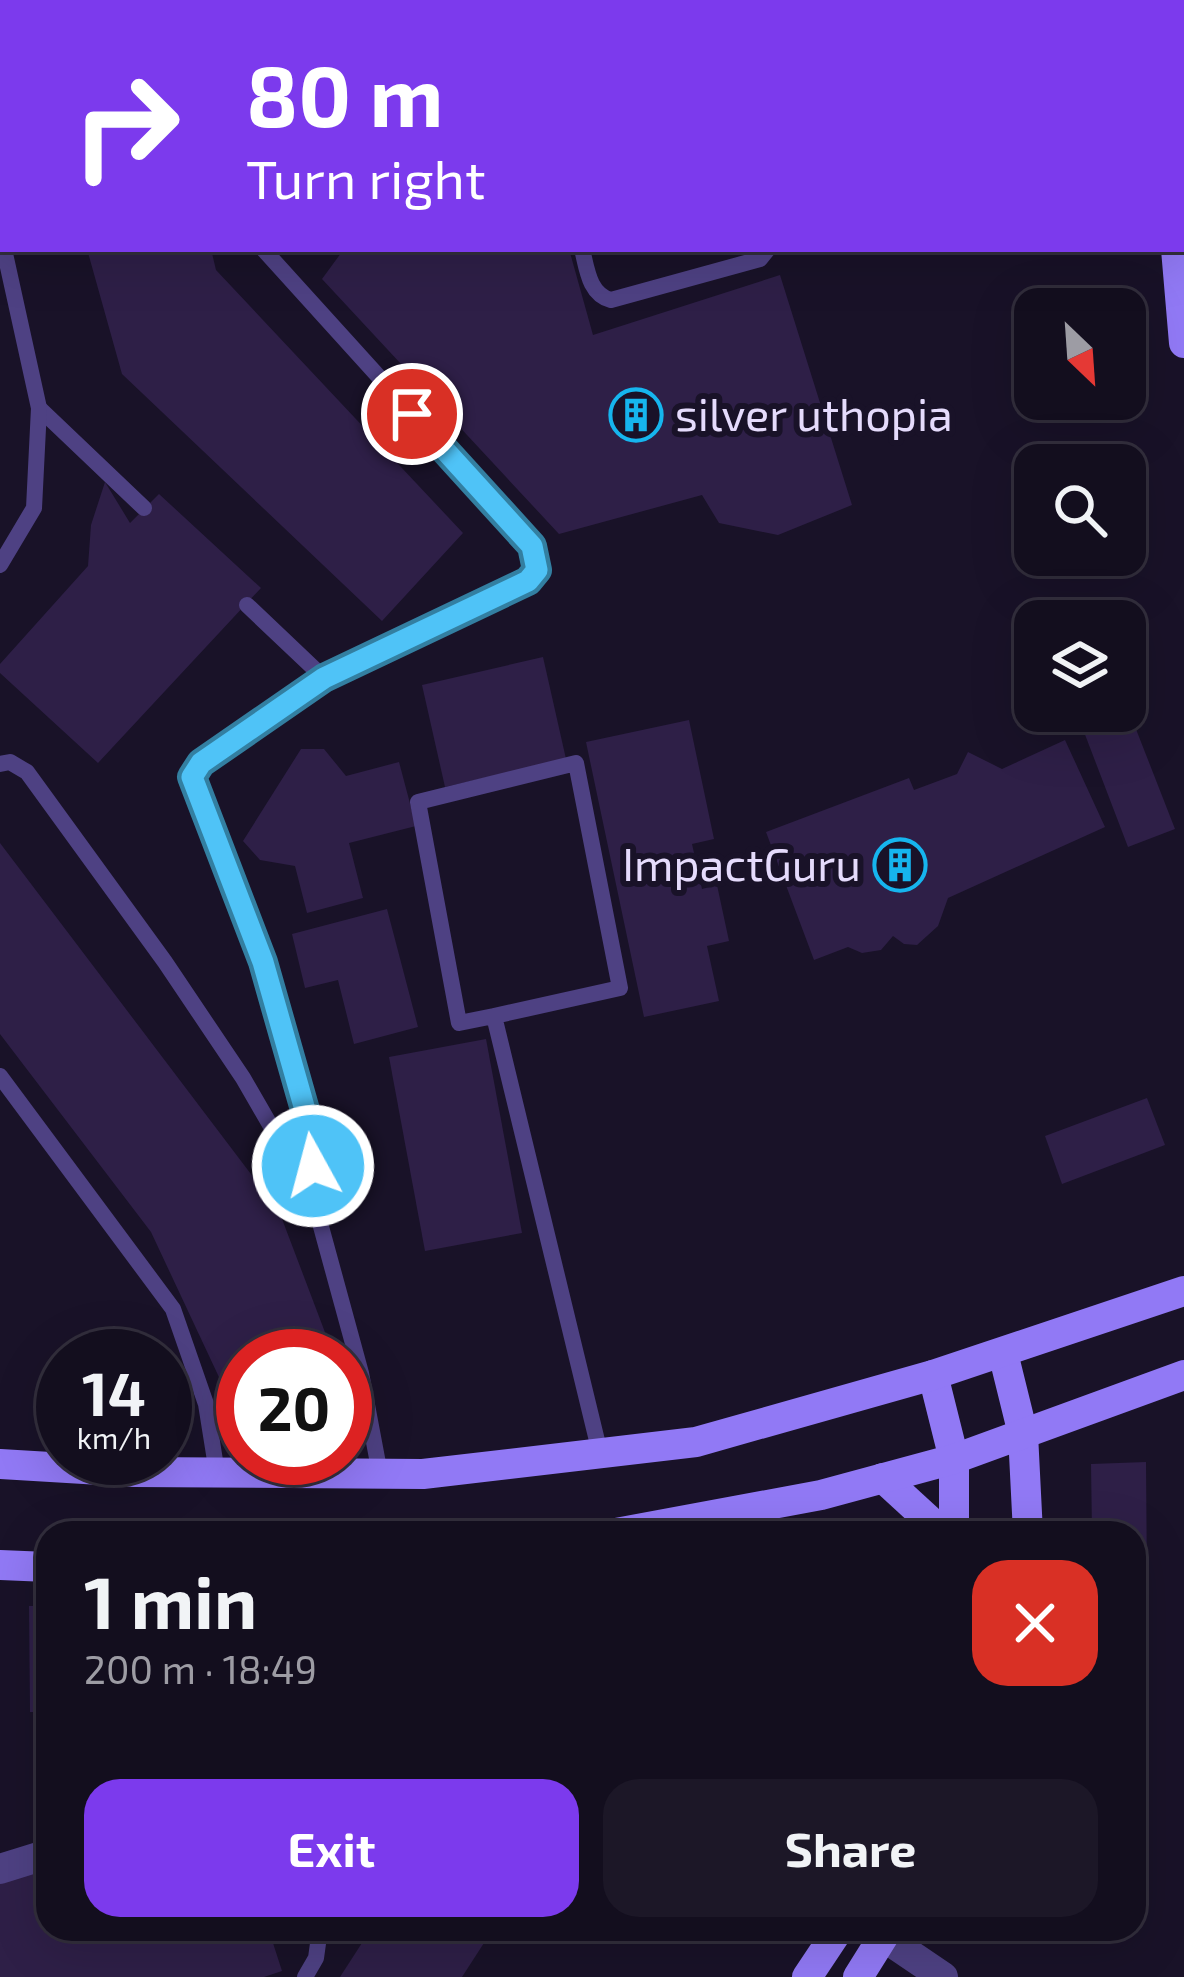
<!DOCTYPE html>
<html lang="en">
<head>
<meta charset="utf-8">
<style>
	:root { --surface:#130e1e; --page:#1c1727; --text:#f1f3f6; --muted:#9d9ca4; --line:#322e3c; --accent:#7c3aed }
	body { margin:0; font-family:"Exo 2",sans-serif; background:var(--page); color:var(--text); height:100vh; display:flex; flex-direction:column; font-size:45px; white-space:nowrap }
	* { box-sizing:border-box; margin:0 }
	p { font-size:39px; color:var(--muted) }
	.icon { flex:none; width:66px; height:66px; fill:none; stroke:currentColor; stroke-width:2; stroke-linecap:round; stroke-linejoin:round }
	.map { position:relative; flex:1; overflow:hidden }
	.panel { position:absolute; left:36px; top:1521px; width:1110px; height:420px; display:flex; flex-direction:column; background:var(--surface); border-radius:36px; box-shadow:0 12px 48px #0002,0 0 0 3px var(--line) }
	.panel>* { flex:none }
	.banner { position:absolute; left:0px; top:0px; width:1185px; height:252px; box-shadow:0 12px 48px #0002,0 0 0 3px var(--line); background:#7c3aed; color:#fff; overflow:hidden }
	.needle { width:78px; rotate:155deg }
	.buttons { position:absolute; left:1014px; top:288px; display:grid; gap:24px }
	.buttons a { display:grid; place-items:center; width:132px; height:132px; border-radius:24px; background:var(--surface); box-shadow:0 12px 48px #0002,0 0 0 3px var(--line); font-size:60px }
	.speed { position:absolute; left:36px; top:1329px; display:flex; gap:24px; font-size:60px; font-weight:700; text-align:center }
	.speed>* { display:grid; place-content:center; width:156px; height:156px; border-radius:50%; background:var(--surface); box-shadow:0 12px 48px #0002,0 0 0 3px var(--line); line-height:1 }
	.speed small { font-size:30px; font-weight:400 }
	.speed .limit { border:18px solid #d22; background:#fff; color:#111 }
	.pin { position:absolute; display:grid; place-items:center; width:102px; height:102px; color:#fff; margin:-51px; border:6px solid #fff; border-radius:50%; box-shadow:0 3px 12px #0007 }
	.me { position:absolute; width:132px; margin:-66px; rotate:353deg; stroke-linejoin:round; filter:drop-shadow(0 0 9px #0008) }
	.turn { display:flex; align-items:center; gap:42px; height:252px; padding:0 48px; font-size:54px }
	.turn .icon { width:156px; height:156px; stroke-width:2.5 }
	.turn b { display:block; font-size:84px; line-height:102px }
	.round { display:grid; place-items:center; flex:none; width:126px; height:126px; border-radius:36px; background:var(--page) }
	.head { display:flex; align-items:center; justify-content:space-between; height:204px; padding:0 48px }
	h1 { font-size:72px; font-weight:700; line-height:90px }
	.button { display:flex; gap:24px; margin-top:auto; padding:24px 48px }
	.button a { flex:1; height:138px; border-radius:36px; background:var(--accent); color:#fff; font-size:48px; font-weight:700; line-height:138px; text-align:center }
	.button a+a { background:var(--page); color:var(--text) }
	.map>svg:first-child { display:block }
	.building { fill:#2e1f47 }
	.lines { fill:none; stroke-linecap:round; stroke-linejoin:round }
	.lane { stroke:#4e4183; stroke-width:16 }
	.street { stroke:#4e4183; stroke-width:30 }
	.secondary { stroke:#9179f5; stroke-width:30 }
	.route-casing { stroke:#337fa1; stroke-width:30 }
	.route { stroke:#4fc3f7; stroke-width:21 }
	.labels { text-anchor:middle; stroke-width:12; stroke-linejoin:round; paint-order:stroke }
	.poi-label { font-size:45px; fill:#e5dbfc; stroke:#191228; text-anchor:start }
</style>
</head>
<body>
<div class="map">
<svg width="1184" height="1977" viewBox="0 0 1184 1977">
	<rect width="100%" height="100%" fill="#191228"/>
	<g class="building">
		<path d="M87,249H211L216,270L463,533L382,621L122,374Z"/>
		<path d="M344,249H569L593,335L780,275L852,505L778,535L719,523L702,495L559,534L322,279Z"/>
		<path d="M105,482L130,523L159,494L261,588L98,763L0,673V664L88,566L91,525Z"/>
		<path d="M543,657L566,759L445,787L422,685Z"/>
		<path d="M1125,701L1175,829L1128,847L1076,711H1125Z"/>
		<path d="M689,720L714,839L692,844L702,889L717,885L729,941L707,946L719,1001L644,1017L586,742Z"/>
		<path d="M1065,740L1105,827L948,898L938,926L917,945L904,944L893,936L881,950L862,953L848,947L814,960L766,832L909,778L914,790L957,774L968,752L1002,769Z"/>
		<path d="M301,749H324L346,776L399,762L416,826L349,843L363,898L307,913L295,866L260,860L243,841Z"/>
		<path d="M0,843L279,1211L334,1356H243V1386L225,1390L151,1232L0,1034Z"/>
		<path d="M387,909L418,1027L354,1044L338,980L305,988L292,934Z"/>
		<path d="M486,1039L522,1233L425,1251L389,1057Z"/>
		<path d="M1147,1098L1165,1145L1062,1184L1045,1136Z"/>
		<path d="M1146,1462L1147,1585L1134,1586V1533H1092L1091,1464Z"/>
		<path d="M29,1606H48V1712H30Z"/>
		<path d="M48,1865V1929L315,1930L273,1943L282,1971L264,1977H0V1881Z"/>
		<path d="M371,1929H493L462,1977H340Z"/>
	</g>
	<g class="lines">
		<g class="lane">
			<path d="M169,0L170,3"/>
			<path d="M406,0L407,3"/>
			<path d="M729,3L739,0"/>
			<path d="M263,249L532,546C539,560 538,568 528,581L324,678L201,763L192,777L263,962L298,1080L311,1131L314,1201"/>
			<path d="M582,249C587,269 589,294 611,300L760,259L768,249"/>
			<path d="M39,408L144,508"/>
			<path d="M0,565L34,508L39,408L4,249"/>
			<path d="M247,605L324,678"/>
			<path d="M0,764L10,762L27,772L165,962L243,1078L314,1201L361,1373L380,1474"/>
			<path d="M494,1016L459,1023L418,802L576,763L620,988L494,1016L600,1453"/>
			<path d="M0,1076L173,1309L206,1404L217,1473"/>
			<path d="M305,1977L316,1958L320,1929"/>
		</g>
		<g class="street">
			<path d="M0,1869L48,1854"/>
			<path d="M884,1937L943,1977"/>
		</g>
		<g class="secondary">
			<path d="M1129,0L1130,3"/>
			<path d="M1176,249L1184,343"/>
			<path d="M1003,1353L1023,1434L1028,1533"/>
			<path d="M933,1375L954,1459V1533"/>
			<path d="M0,1464L134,1472L423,1474L696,1442L933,1375L1184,1291"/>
			<path d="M883,1478L943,1533"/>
			<path d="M616,1533L821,1495L954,1459L1184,1375"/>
			<path d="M0,1565L48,1567"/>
			<path d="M807,1977L839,1929"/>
			<path d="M858,1977L888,1929"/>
		</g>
	</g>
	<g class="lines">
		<g class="route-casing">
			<path id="route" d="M313,1166L311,1131L263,962L192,777L201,763L324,678L528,581L537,570L532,546L412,414"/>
		</g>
		<use href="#route" class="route"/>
	</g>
	<defs>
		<g id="building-ring" transform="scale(2.7)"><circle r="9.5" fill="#191228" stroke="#16b5ee" stroke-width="1.5"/><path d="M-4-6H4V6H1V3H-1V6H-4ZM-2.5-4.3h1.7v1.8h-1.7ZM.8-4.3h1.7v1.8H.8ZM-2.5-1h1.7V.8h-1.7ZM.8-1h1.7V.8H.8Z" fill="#16b5ee"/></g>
	</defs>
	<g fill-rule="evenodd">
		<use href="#building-ring" x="636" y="415"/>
		<use href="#building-ring" x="900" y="865"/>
	</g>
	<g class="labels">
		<g class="poi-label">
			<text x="675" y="431">silver uthopia</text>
			<text x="861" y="881" text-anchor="end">ImpactGuru</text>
		</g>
	</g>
</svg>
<div class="buttons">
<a><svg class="needle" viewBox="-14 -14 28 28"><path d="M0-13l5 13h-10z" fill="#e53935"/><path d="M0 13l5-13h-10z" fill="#9d9ca4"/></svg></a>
<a><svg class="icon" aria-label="search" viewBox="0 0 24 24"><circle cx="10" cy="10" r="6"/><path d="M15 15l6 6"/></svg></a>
<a><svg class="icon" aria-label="layers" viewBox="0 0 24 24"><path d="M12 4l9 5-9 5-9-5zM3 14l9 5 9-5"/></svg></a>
</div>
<div class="speed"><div>14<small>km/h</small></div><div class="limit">20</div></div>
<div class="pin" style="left:412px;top:414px;background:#d93025"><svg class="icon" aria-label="arrive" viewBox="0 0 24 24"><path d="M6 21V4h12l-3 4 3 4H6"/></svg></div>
<svg class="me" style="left:313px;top:1166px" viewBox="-20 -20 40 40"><circle r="17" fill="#4fc3f7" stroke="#fff" stroke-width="3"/><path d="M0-11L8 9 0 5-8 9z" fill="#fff"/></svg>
<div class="banner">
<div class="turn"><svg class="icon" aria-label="right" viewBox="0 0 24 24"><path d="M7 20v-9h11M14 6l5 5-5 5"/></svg><div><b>80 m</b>Turn right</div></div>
</div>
<section class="panel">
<div class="head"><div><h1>1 min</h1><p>200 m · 18:49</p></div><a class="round" style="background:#d93025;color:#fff"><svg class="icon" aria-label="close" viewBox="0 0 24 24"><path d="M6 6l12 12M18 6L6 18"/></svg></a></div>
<div class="button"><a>Exit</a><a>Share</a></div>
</section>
</div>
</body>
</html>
